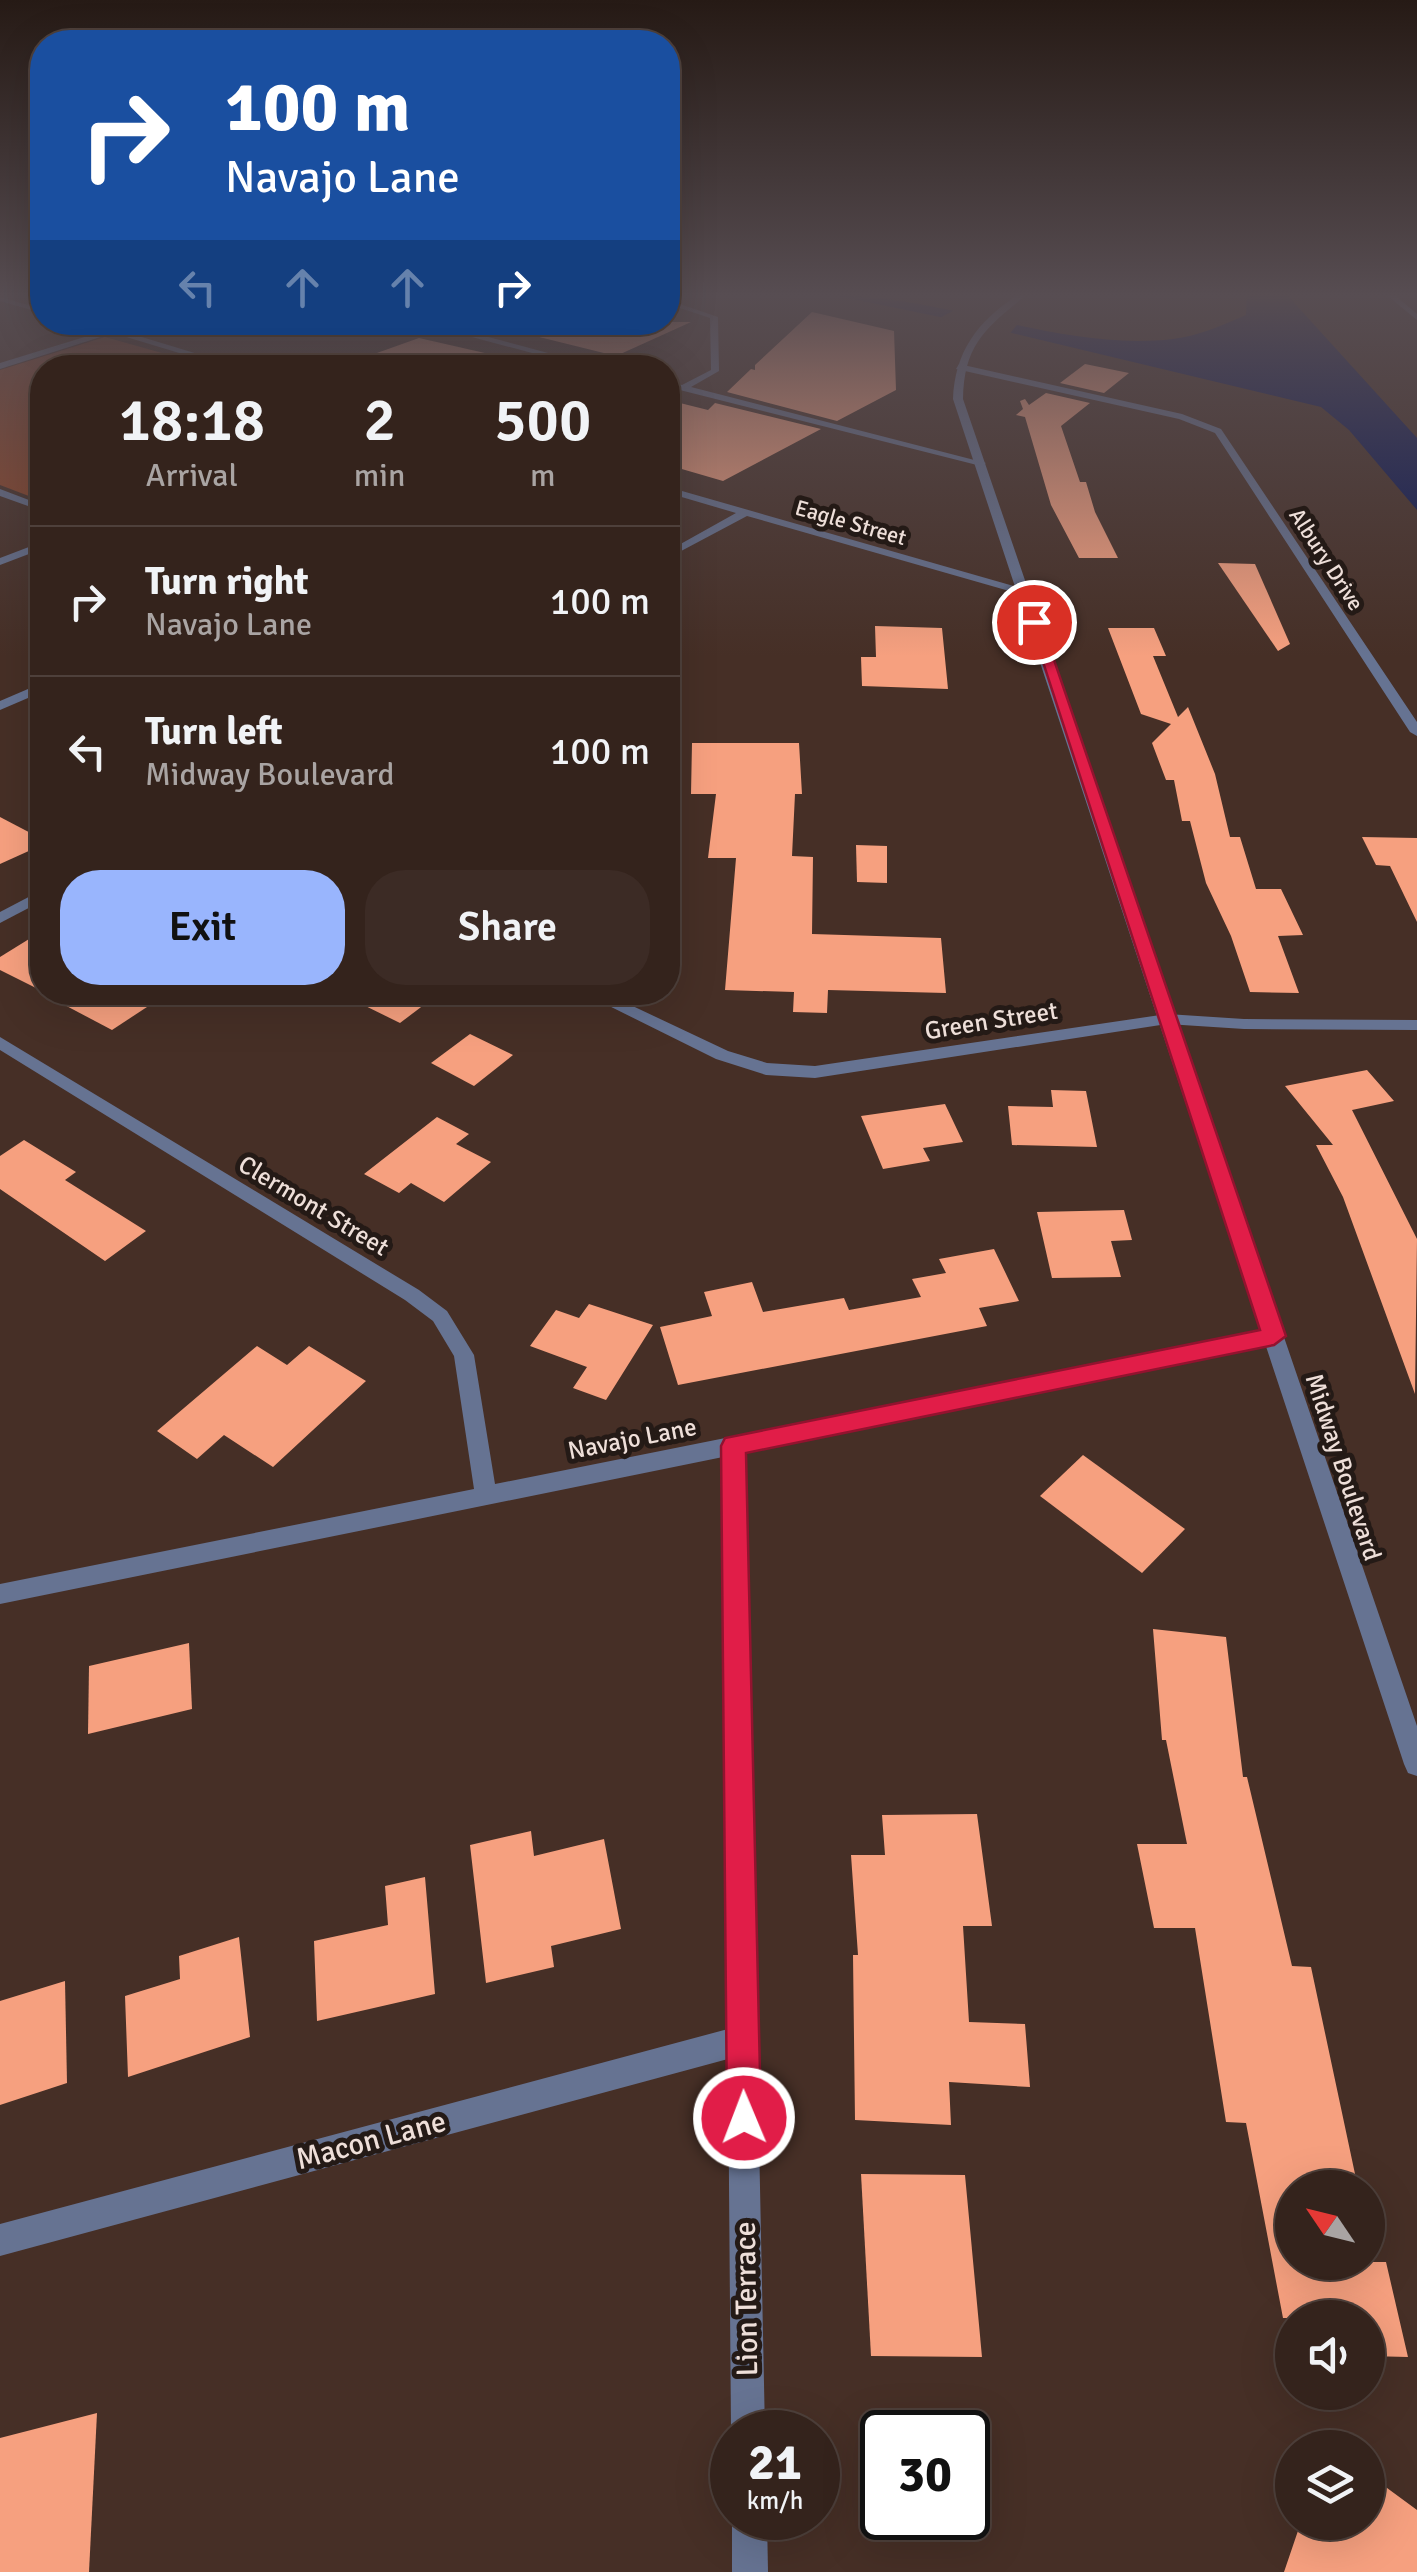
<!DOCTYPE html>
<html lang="en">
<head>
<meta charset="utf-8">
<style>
	:root { --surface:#34231c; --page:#3c2b25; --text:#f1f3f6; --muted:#a9a4a3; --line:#4e403b; --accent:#99b5fd }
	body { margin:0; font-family:Signika,sans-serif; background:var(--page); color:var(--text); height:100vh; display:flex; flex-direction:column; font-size:38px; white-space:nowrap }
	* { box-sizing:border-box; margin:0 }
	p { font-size:32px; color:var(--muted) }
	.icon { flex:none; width:55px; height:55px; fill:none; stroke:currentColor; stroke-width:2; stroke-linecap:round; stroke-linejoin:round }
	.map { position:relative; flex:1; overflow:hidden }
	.drawer { position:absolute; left:30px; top:355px; width:650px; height:650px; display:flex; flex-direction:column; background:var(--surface); border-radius:40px; box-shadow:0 10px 40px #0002,0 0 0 2px var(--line) }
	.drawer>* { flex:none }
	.hud { position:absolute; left:30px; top:30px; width:650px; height:305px; border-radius:40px; box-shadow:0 10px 40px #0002,0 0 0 2px var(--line); background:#1a4fa0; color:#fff; overflow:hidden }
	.needle { width:65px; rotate:305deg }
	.controls { position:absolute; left:1275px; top:2170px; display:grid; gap:20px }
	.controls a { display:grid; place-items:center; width:110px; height:110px; border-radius:50%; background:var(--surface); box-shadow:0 10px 40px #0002,0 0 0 2px var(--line); font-size:50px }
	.speed { position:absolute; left:710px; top:2410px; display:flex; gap:20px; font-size:50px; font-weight:700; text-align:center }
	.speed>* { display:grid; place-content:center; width:130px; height:130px; border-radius:50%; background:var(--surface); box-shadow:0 10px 40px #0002,0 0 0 2px var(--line); line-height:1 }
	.speed small { font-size:25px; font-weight:400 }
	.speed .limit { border:5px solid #111; border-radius:15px; background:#fff; color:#111 }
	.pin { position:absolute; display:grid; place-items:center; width:85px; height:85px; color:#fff; margin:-42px; border:5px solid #fff; border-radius:50%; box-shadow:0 2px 10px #0007 }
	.me { position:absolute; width:110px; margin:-55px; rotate:359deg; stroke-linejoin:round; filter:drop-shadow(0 0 8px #0008) }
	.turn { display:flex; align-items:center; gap:35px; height:210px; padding:0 30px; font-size:45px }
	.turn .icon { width:130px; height:130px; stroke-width:2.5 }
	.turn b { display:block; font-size:70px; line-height:85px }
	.lanes { display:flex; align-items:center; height:95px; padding:0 30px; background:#0003; justify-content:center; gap:50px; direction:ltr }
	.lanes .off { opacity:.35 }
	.eta { display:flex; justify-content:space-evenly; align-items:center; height:170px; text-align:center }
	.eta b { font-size:60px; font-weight:600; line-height:70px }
	.cta { display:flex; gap:20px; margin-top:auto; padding:20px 30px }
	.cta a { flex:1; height:115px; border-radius:40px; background:var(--accent); color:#111; font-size:40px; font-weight:600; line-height:115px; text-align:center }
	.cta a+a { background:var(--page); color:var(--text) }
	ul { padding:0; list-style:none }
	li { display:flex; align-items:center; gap:30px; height:150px; padding:0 30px; border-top:2px solid var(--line) }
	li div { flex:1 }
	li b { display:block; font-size:38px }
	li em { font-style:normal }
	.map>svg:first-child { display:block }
	.forest { fill:#924526 }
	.water { fill:#0a1655 }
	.pier { fill:#462f26 }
	.building { fill:#f6a07f }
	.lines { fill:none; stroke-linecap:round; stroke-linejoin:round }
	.minor { fill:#667392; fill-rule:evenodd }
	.tertiary { fill:#667392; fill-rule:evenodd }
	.route { fill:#e11d48; stroke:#92132f; stroke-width:2.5 }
	.labels { text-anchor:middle; stroke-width:10; stroke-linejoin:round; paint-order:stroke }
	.far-street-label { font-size:22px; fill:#eedfd9; stroke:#241a16 }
	.street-label { font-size:25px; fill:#eedfd9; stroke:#241a16 }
	.near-street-label { font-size:30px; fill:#eedfd9; stroke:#241a16 }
</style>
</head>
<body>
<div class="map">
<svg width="1417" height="2572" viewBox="0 0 1417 2572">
	<rect width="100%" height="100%" fill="#462f26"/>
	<path class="forest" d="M105,337L212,367L42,368V501L0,485V370Z"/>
	<path class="water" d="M838,296C950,296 1059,352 1173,339C1198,336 1223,325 1246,315L1247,296H1288L1417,438V510L1349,430L1321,407L974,324Z"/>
	<path class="pier" d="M958,308L1021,320L1007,337L938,319Z"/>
	<g class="building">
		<path d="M812,312L894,331L896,390L837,421L727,392L751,369L755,370V365Z"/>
		<path d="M524,322H691L616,356L523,333Z"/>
		<path d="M419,338L498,356L497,368H347L346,364Z"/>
		<path d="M1085,364L1129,373L1104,393L1060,383Z"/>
		<path d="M1046,393L1090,403L1061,426L1080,482H1086L1095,512L1118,558H1079L1051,505L1025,417L1016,415L1023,409L1020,401L1025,399L1029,405Z"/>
		<path d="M668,400L708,410L715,403L821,429L723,481L668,465Z"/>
		<path d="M1218,563L1255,564L1290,644L1278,651Z"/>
		<path d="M875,626L942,628L948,689L862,686L861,657H876Z"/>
		<path d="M1108,628H1154L1166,656H1153L1178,717L1188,707L1215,774L1230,837H1240L1256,889H1281L1303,935L1278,936L1299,993L1250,992L1231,936L1206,883L1190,821H1182L1174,780H1166L1152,743L1171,724L1141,714Z"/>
		<path d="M692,743H799L802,794H795L792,856L813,857L812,934L941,938L946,993L828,990L827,1013L793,1012L794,992L725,990L736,858H708L716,794H691Z"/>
		<path d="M0,817L42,839V845L0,864Z"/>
		<path d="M1362,837L1417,838V922L1390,866L1376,865Z"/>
		<path d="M856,845L887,846V883L857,882Z"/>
		<path d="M42,931V991L0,970V957Z"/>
		<path d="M40,992H119L147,1007L112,1030Z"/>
		<path d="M337,992H441L400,1023Z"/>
		<path d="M470,1034L513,1055L474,1086L431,1063Z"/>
		<path d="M1367,1070L1394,1101L1352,1110L1417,1239L1415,1394L1343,1197L1316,1145H1333L1285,1086Z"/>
		<path d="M1051,1090L1086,1091L1097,1147L1012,1145L1008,1106L1053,1107Z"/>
		<path d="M945,1104L963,1142L923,1148L930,1161L883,1169L861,1116Z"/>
		<path d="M437,1117L469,1134L456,1144L491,1162L444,1202L411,1183L399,1193L364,1174Z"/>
		<path d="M24,1140L76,1172L65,1180L146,1231L105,1261L0,1189V1156Z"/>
		<path d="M1124,1210L1132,1240L1111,1241L1121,1277L1052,1278L1037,1212Z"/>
		<path d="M994,1249L1019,1301L979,1308L987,1326L678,1385L660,1327L712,1316L704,1292L752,1282L763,1312L844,1298L849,1310L921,1297L912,1279L946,1273L939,1259Z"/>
		<path d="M589,1304L653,1325L606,1400L573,1388L587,1367L530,1346L556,1310L579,1318Z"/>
		<path d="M257,1346L287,1365L309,1346L366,1381L273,1467L224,1435L197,1459L157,1431Z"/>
		<path d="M1083,1455L1185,1529L1142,1573L1040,1496Z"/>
		<path d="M1153,1629L1226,1637L1243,1777H1247L1292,1966L1311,1967L1358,2188H1292V2262H1386L1408,2357L1368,2356V2318H1283L1246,2123L1226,2122L1195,1928H1154L1137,1844H1187L1166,1740H1162Z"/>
		<path d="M189,1643L192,1709L88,1734L89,1666Z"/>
		<path d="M977,1814L992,1926H963L969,2022L1025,2024L1030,2087L949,2082L951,2125L855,2120L853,1955H858L851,1855H885L882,1815Z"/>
		<path d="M531,1831L534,1856L604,1839L621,1929L551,1946L554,1967L486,1983L470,1845Z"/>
		<path d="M425,1877L435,1994L317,2021L314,1941L388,1925L385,1886Z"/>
		<path d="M239,1937L250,2037L128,2077L125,1996L180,1979L179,1956Z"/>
		<path d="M65,1981L67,2083L0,2105V2001Z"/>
		<path d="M861,2174L965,2175L982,2357L871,2356Z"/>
		<path d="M97,2413L89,2572H0V2438Z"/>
		<path d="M1368,2474L1417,2510V2572H1284L1301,2522H1368Z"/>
	</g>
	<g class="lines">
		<g class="minor">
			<path d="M1388,296H1396L1417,314V320Z"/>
			<path d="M0,297L42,309V313L0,301Z"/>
			<path d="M668,300L718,317L719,371L691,387L986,463L981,466L668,387V381L682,385L711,370L710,318L668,304Z"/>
			<path d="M79,322L113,328L145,322L122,331L244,368H229L113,333L0,369V363L104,331Z"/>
			<path d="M416,322H432L604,368H588Z"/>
			<path d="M959,364L1182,414L1221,429L1417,722V736L1410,732L1215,433L1179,419L956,369Z"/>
			<path d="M668,487L1028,590L1030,592L1020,594L747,516L668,558V551L736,513L668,493Z"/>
			<path d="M0,489L42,505V511L0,496Z"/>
			<path d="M42,542V549L0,565V558Z"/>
			<path d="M42,683V692L0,710V701Z"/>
			<path d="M42,890V901L0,923V912Z"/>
			<path d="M581,992H603L728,1051L767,1063L815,1066L1167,1014L1244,1019L1417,1020V1030L1244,1029L1167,1024L815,1078L766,1075L716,1059Z"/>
			<path d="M0,1037L419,1290L447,1311L474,1355L495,1484L1274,1328L1281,1330L1284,1336L1281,1342L1274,1344L745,1452L765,2432H732V2436L731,2432L728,2059L0,2256V2224L728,2029L723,1457L0,1604V1584L474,1489L454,1356L433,1321L405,1300L0,1050Z"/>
			<path d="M732,2518H767L768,2572H732Z"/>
		</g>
		<path class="tertiary" d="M1016,296H1025C986,328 964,344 963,399L1417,1726V1776L1408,1773L1404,1764L953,399C955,352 977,322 1016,296Z"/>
	</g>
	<linearGradient id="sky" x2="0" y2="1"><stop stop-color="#261a15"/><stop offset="0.45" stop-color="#574d52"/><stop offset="1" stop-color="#574d52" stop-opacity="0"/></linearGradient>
	<rect width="1417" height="656" fill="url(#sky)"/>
	<path class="route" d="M1029,619L1041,622L1286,1336L1274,1345L746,1453L761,2118L756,2130L744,2135L732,2130L727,2118L721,1446L725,1438L1260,1330Z"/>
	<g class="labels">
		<g class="far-street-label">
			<text transform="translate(851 522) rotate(16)" y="8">Eagle Street</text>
			<text transform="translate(1327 559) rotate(57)" y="8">Albury Drive</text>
		</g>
		<g class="street-label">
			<text transform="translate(991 1020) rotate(-9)" y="9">Green Street</text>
			<text transform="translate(314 1205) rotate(31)" y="9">Clermont Street</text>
			<text transform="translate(632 1438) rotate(-11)" y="9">Navajo Lane</text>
			<text transform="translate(1344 1467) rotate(72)" y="9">Midway Boulevard</text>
		</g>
		<g class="near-street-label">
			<text transform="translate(371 2140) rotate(-15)" y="10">Macon Lane</text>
			<text transform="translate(746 2299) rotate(-91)" y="10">Lion Terrace</text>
		</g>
	</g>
</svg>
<div class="controls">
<a><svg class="needle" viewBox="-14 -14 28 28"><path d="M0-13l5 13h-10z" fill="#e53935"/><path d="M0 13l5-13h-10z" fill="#a9a4a3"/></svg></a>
<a><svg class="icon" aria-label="sound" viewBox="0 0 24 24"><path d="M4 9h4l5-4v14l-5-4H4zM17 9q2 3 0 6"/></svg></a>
<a><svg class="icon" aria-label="layers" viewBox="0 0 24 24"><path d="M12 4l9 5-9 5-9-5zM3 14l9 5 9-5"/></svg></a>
</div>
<div class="speed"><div>21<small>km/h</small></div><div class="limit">30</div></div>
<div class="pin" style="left:1034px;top:622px;background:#d93025"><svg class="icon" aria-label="arrive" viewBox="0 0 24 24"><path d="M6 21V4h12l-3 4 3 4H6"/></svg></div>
<svg class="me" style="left:744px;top:2118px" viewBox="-20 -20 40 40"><circle r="17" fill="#e11d48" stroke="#fff" stroke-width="3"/><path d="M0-11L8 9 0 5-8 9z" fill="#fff"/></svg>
<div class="hud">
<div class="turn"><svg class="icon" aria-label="right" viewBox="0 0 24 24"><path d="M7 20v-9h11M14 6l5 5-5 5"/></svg><div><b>100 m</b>Navajo Lane</div></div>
<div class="lanes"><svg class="icon off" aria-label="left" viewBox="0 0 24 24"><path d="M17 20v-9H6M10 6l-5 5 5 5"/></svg><svg class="icon off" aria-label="ahead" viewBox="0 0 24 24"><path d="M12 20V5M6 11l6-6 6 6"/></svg><svg class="icon off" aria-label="ahead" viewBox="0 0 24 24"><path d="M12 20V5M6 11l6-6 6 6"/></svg><svg class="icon" aria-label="right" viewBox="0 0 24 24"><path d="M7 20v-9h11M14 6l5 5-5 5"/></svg></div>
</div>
<section class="drawer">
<div class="eta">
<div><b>18:18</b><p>Arrival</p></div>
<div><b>2</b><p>min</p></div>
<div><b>500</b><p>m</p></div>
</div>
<ul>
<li><svg class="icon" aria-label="right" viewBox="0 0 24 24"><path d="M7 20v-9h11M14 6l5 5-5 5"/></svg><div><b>Turn right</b><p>Navajo Lane</p></div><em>100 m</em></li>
<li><svg class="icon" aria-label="left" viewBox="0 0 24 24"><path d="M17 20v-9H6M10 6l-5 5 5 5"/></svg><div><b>Turn left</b><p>Midway Boulevard</p></div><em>100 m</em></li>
</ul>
<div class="cta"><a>Exit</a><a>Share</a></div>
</section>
</div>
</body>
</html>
